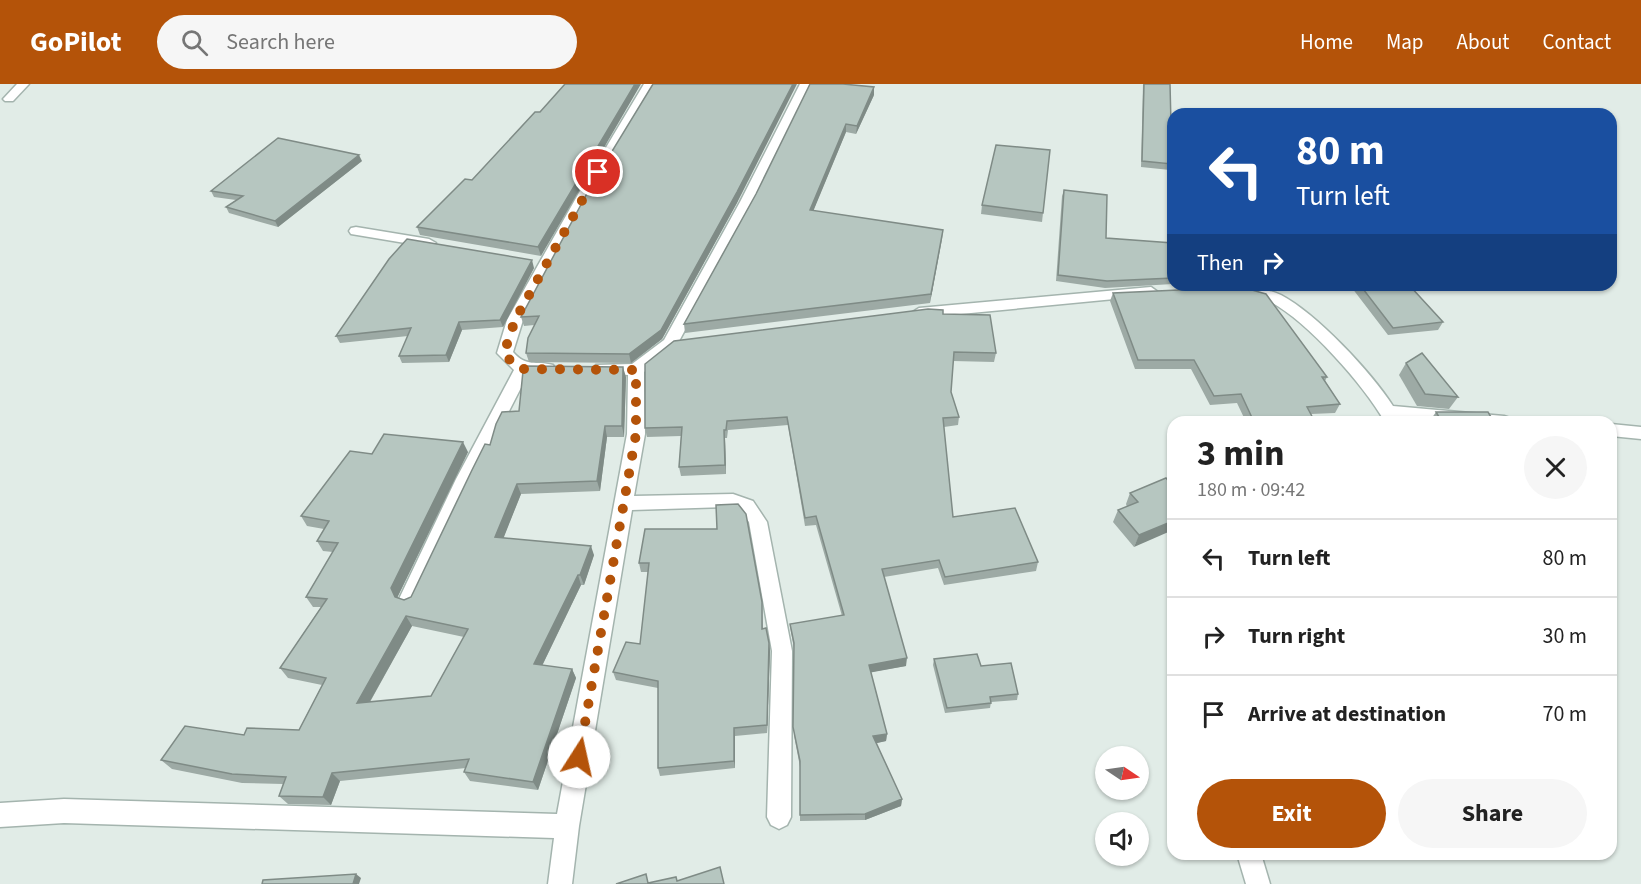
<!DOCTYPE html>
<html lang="en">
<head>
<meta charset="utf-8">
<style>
	:root { --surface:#fff; --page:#f6f6f6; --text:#222; --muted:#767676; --line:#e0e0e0; --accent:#b45309 }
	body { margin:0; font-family:"Source Sans 3",sans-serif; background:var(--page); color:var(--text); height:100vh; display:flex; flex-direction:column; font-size:22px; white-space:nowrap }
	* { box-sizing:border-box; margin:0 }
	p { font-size:20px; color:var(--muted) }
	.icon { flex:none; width:33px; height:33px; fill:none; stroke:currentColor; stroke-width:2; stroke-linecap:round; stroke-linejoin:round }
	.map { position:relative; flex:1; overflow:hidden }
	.details { position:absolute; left:1167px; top:332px; width:450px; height:444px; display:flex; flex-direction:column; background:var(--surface); border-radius:18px; box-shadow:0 2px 4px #0004 }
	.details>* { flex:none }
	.top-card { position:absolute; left:1167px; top:24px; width:450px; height:183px; border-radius:18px; box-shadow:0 2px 4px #0004; background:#1a4fa0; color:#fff; overflow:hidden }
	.needle { width:39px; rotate:103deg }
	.controls { position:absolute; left:1095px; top:662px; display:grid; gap:12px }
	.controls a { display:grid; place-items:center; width:54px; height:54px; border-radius:50%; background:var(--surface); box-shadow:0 2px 4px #0004; font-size:30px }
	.pin { position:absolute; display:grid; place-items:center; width:51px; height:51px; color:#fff; margin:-26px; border:3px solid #fff; border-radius:50%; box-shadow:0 2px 6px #0007 }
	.me { position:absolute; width:66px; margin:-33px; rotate:10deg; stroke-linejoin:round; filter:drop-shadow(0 0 4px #0008) }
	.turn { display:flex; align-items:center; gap:21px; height:126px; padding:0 30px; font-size:27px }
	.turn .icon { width:78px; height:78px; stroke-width:2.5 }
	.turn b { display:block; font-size:42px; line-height:51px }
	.then { display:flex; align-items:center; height:57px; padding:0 30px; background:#0003; gap:12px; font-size:22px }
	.round { display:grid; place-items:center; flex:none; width:63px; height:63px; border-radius:32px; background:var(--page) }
	.summary { display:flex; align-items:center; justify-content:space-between; height:102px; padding:0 30px }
	h1 { font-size:36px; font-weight:700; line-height:45px }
	.cta { display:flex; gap:12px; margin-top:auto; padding:12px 30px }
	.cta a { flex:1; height:69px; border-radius:36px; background:var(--accent); color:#fff; font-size:24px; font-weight:700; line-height:69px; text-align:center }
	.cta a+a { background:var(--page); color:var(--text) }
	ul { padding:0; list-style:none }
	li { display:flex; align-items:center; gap:18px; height:78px; padding:0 30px; border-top:2px solid var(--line) }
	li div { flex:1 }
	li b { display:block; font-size:22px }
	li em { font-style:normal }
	header { display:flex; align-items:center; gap:36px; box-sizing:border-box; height:84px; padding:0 30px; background:var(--accent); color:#fff }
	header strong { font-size:28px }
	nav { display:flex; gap:33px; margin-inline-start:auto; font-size:21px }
	.search { width:420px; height:54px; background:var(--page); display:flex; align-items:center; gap:15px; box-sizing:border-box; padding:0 21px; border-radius:33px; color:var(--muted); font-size:22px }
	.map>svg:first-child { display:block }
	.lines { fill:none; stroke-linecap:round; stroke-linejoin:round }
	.minor-casing { stroke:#a4b4ae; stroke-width:3 }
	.minor { fill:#fff; fill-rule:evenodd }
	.wall { fill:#9daaa5; fill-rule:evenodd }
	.shaded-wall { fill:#7f8b86 }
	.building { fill:#b6c6c0; stroke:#7f8b86; stroke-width:1.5; fill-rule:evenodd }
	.route { stroke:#b45309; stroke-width:10; stroke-dasharray:0 18 }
</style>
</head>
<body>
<header>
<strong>GoPilot</strong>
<div class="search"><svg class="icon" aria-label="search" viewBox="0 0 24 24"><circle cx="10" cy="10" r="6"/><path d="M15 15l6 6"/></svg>Search here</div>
<nav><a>Home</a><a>Map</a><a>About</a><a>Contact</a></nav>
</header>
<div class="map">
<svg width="1641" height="800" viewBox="0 0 1641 800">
	<rect width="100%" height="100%" fill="#e1ece7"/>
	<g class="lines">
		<g class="minor-casing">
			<g id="minor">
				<path d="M17,0H29L13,17H5L3,15Z"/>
				<path d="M644,0H656L592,107L523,236L513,268C527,284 535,276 553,281L555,285L553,289L528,290L474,395L416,521L409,523L402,521L399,515L456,395L514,286L497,269L507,236L580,107Z"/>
				<path d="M800,0H812L754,118L678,259L644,288L645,350L634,412L733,410L753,417L767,438L792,567L791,733L787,741L779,745L771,741L767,733L772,567L749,438L740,427L727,423L632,426L579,742L572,800H548L554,754L64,739L0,743V719L64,715L557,730L627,350L628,291L596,289L594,285L596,281L632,280L664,256L740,118Z"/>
				<path d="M356,143L429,155L436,159L429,163L351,150L349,147L351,144Z"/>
				<path d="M1151,203L1158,208L1156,211L919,234L911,229L919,224Z"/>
				<path d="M1245,203C1257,204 1270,206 1281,211C1317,230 1371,288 1393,322L1504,332L1510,334L1512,338H1430L1401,335L1402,338H1385C1363,300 1309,239 1271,218C1261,213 1250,214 1240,211L1238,208Z"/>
				<path d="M1611,340L1641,343V355L1611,352Z"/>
				<path d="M1237,770H1261L1270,800H1246Z"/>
			</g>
		</g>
		<use href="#minor" class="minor"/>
	</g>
	<g class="wall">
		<path d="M1143,0H1170L1172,80L1170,86L1141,83Z"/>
		<path d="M874,11L856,50L846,48L813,127L943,146L930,219L685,249L684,240L756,110Z"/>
		<path d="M535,28L541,172L420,151L417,143L472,96Z"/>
		<path d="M362,77L278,143L229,129L226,123L236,116L214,113L211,107Z"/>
		<path d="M1064,106L1106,154L1173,159V200L1105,204L1056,197L1062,112Z"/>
		<path d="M738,117L662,255L631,279L529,278L526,269L534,241L524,242L521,233Z"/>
		<path d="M982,121L1043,129L1042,138L981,130Z"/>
		<path d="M534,184L503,243L462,246L449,278L402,279L399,272L408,252L340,259L336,252Z"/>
		<path d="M1327,201H1409L1443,238L1438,246L1388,251L1352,204L1331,205Z"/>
		<path d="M1113,209L1327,293L1325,297L1340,320L1335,329L1311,330L1315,338H1246L1237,319L1210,321L1191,285H1135L1110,217Z"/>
		<path d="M943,230L996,269L994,278L953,277L951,308L959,333L958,341L944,343L953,433L1038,478L1036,487L944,501L938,484L884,493L906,582L871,588L887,650L886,657L876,659L902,715L901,722L865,736L800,737V683L794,651V565L791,548L790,540L842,532L816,441L805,442L788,341L728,346L727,354H725L726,390L681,392L679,383L681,352L647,353L645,344Z"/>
		<path d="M1406,279L1458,313L1449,325L1417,322L1399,291Z"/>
		<path d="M626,293L624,353H607L600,407L521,410L503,454L594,471L584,501H581L542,582L572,585L576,594L538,706L470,697L464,688L466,684L340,697L331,721L288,720L279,712L283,700L242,699L172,685L161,676L244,651L299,646L322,601L288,594L280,584L321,523H313L306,513L333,468L323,467L317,457L324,445L307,442L301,432L372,370L468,368L397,514L404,516L411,513L490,361L519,327ZM412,542L464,553L431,612L370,618Z"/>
		<path d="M1436,328L1494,338H1429Z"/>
		<path d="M1166,394L1134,463L1113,438L1118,426L1127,423L1126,420L1130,409Z"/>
		<path d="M645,445L762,518L763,544L769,559L770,567L767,649L735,652V684L660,692L658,684V604L616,596L613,588L640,560L648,488H641L639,479Z"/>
		<path d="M934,575L981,582L1018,610L1017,616L991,618L990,624L945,629L933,581Z"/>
	</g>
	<g class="shaded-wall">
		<path d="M635,0H641L541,172L538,163Z"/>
		<path d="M793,0H797L738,117L662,255L631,279L629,270Z"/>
		<path d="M874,3V11L856,50L857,42Z"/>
		<path d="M846,40V48L810,135V126Z"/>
		<path d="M359,71L362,77L278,143L275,137Z"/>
		<path d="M943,146L942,155L930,219L931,210Z"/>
		<path d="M532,176L534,184L503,243L500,236Z"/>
		<path d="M459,238L462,246L449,278L446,271Z"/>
		<path d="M623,283L626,293L624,353L622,342Z"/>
		<path d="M605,342L607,353L600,407L597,397Z"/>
		<path d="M724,346L725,354L726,390L725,381Z"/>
		<path d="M463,358L468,368L397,514L395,513L391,504Z"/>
		<path d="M517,400L521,410L500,463L495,453Z"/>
		<path d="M1173,437V446L1134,463L1139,451Z"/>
		<path d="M591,462L594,471L584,501L580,491Z"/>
		<path d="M578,491L581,501L538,590L534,580Z"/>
		<path d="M406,532L412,542L364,628L357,619Z"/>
		<path d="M769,559L770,567L767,649V641Z"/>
		<path d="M907,574L906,582L868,589L869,581Z"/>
		<path d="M572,585L576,594L538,706L533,698Z"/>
		<path d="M734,644L735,652V684L734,677Z"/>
		<path d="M887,650L886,657L873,660V652Z"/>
		<path d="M332,689L340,697L331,721L323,713Z"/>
		<path d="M902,715L901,722L865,736V730Z"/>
		<path d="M356,790L361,794L359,800H353Z"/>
	</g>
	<g class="building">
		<path d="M565,0H635L538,163L417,143L465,95L472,96L535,28H540Z"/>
		<path d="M653,0H793L737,108L661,246L629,270L526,269L528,254L539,232L521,233L592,100Z"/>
		<path d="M810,0H843L874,3L857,42L846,40L810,126L943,146L931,210L684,240L756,110Z"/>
		<path d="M1144,0H1170L1172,80L1142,77Z"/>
		<path d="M278,54L359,71L275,137L226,123L243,112L211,107Z"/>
		<path d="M996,61L1050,66L1043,129L982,121Z"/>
		<path d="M1064,106L1107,111L1106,154L1173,159V194L1107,197L1058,191Z"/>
		<path d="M407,155L532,176L500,236L459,238L446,271L399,272L411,244L336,252L389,175Z"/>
		<path d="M1360,201H1409L1443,238L1393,244Z"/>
		<path d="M1223,204L1252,206L1266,210L1327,293H1322L1340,320L1307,323L1315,338H1254L1241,310L1214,312L1194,276H1138L1113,209Z"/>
		<path d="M928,225L943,226V230L990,231L996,269L954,268L951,308L959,333L943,334L953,433L1015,424L1038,478L945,493L939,476L882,485L907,574L869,581L887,650L873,652L902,715L865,730L800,731V677L793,643L794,559L790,540L844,531L816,432L805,434L787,333L727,337L726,346H724L725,381L679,383L682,343L645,344V280L674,257Z"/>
		<path d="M1422,269L1458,313L1425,310L1406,279Z"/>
		<path d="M526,282L623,283L622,342H605L597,397L517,400L495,453L591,462L580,491H578L534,580L572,585L533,698L464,688L469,675L332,689L323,713L279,712L286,693L232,690L161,676L185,642L244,651L247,644L299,646L326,594L280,584L327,515L306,513L338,459L317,457L329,437L301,432L350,367L372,370L384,350L463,358L391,504L395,513L404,516L411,513L472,386L485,360L490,361L496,340L502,328L519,327L523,287ZM406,532L468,545L431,612L357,619Z"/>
		<path d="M1436,328H1488L1494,338H1442Z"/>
		<path d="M1166,394L1173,402V437L1139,451L1118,426L1138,418L1130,409Z"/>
		<path d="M738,420L746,430L762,518V545L766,544L769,559L767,641L734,644V677L658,684V597L613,588L626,558L640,560L649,479H639L645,445H717L716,421Z"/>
		<path d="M977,570L981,582L1011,579L1018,610L990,613L991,619L947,624L934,575Z"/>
		<path d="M720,783L724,800H616L646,790L648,799L676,793L677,797Z"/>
		<path d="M356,790L353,800H262L263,796Z"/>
	</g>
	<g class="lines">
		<path class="route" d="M579,673L636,350V286L523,285L514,281L504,269L515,236L598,88"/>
	</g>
</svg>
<div class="controls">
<a><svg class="needle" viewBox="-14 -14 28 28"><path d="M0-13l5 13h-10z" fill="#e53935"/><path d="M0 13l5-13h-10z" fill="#767676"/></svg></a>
<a><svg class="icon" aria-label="sound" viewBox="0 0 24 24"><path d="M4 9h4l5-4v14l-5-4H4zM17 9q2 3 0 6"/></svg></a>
</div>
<div class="pin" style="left:598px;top:88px;background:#d93025"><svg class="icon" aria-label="arrive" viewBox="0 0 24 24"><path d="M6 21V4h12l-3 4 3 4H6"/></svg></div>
<svg class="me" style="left:579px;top:673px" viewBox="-20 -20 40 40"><circle r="19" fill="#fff"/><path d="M0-13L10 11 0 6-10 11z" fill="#b45309"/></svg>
<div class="top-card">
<div class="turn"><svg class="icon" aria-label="left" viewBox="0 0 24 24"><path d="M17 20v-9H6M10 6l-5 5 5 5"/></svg><div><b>80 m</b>Turn left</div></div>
<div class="then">Then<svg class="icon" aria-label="right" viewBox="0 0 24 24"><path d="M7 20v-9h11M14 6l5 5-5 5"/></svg></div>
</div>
<section class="details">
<div class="summary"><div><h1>3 min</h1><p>180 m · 09:42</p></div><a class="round"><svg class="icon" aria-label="close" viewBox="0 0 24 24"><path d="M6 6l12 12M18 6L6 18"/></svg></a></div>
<ul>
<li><svg class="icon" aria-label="left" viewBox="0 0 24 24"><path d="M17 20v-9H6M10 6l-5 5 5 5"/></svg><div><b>Turn left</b></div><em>80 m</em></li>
<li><svg class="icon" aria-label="right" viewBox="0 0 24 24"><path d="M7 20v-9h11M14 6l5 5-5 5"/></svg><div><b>Turn right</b></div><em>30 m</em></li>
<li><svg class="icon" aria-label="arrive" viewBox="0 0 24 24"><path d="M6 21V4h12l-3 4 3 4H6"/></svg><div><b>Arrive at destination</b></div><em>70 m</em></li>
</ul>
<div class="cta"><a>Exit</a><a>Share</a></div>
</section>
</div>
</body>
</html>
